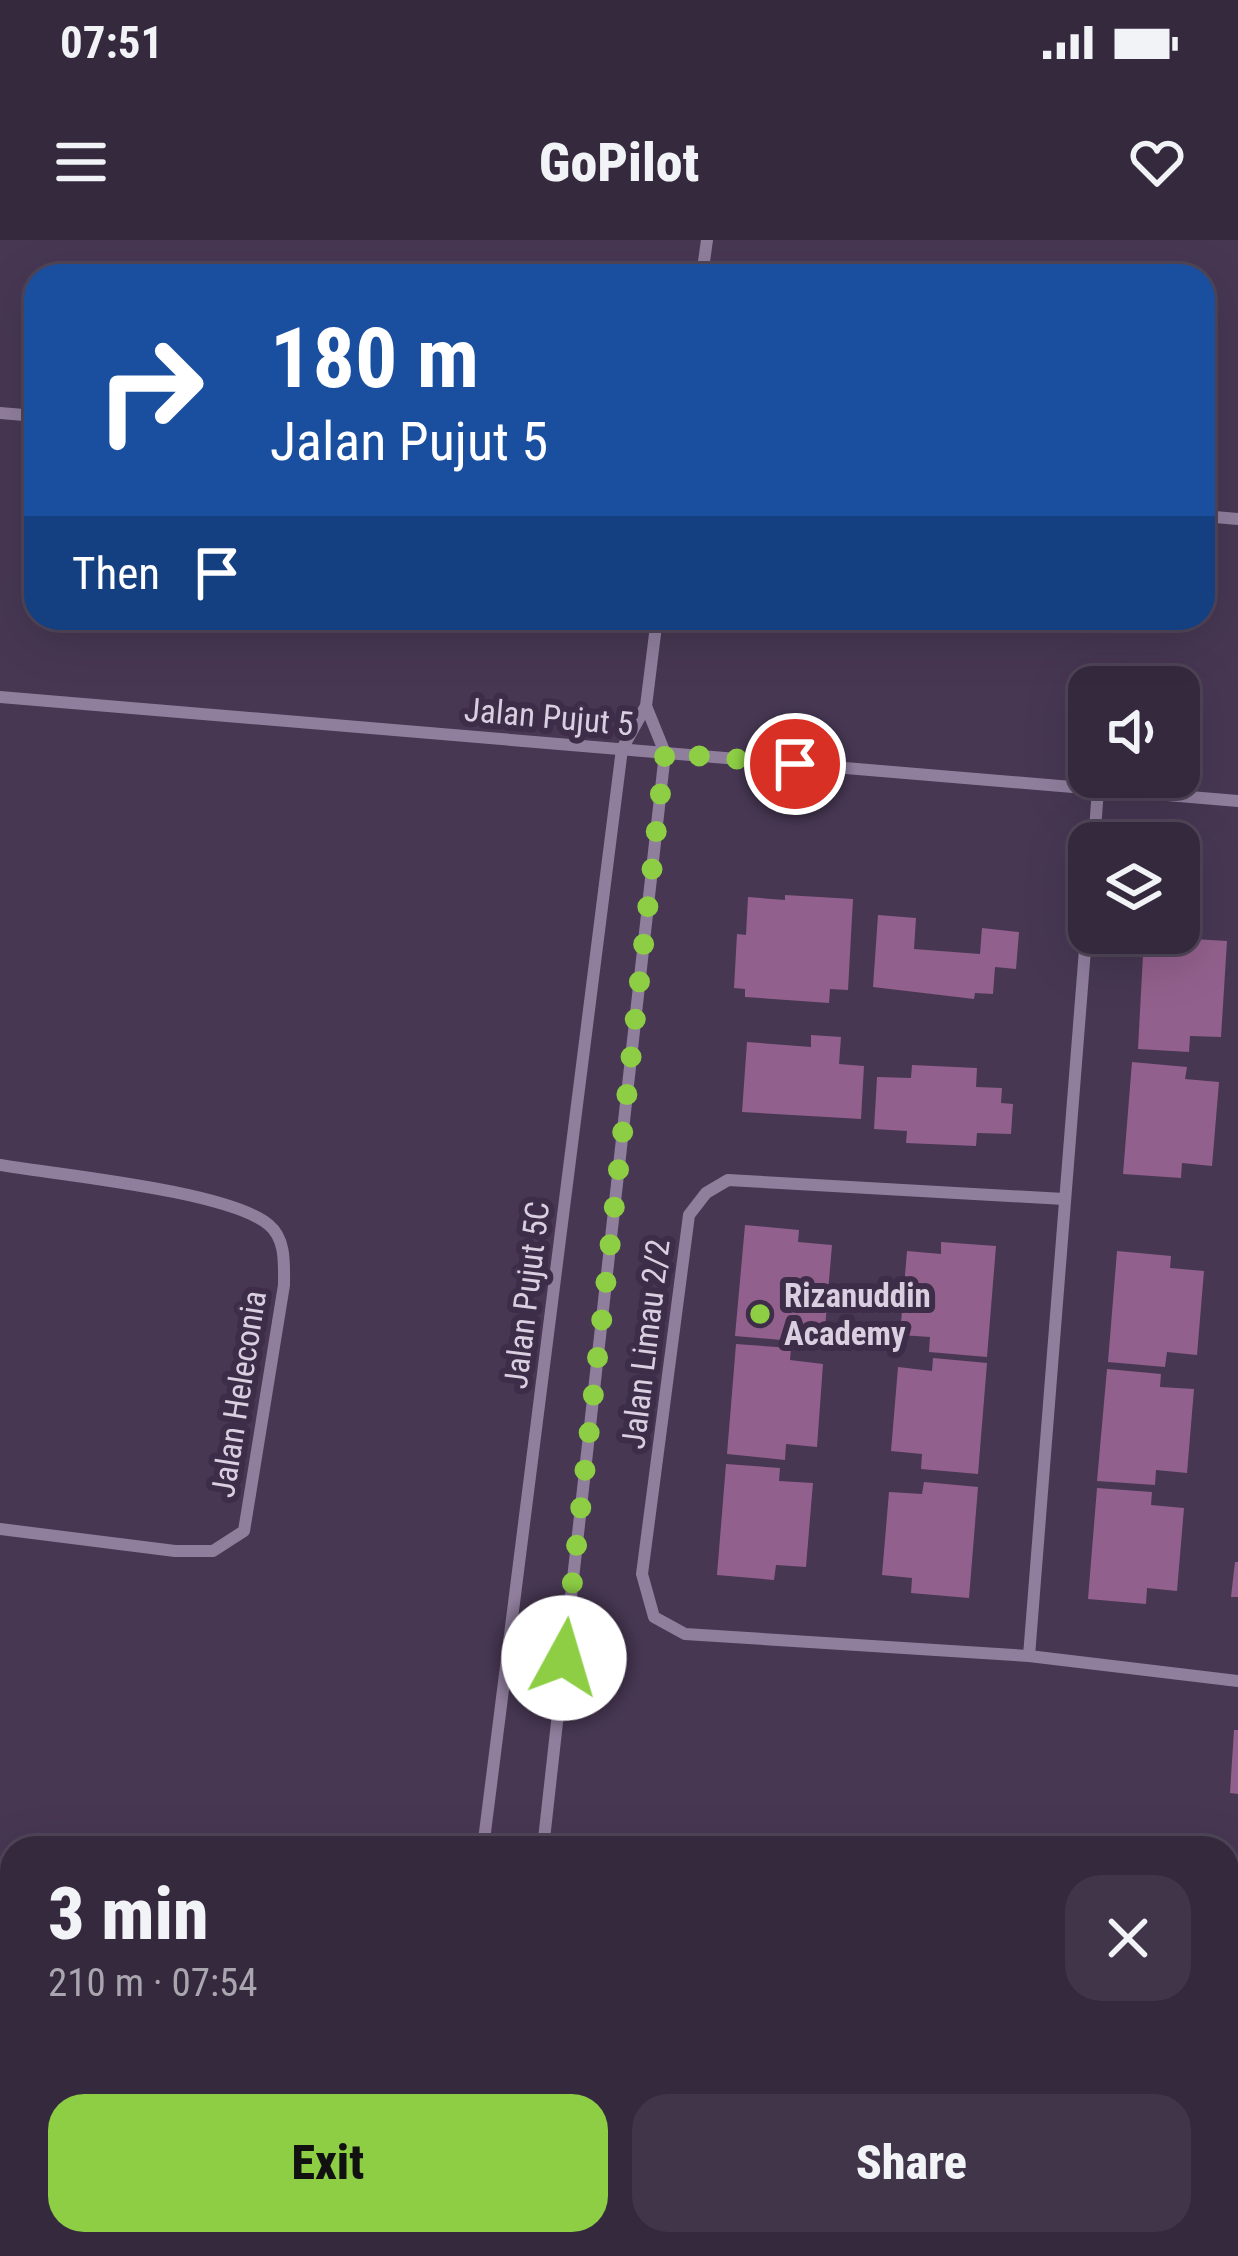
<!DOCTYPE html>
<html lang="en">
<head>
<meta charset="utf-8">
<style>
	:root { --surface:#35293e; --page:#403549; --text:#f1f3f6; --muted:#aaa6b0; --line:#4f4558; --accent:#8dce44 }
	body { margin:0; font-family:"Roboto Condensed",sans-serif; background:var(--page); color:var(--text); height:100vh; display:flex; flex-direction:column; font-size:45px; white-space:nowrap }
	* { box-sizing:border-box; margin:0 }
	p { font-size:39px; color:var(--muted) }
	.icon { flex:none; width:66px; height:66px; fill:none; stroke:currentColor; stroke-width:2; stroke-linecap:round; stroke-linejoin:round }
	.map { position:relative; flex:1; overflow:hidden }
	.sheet { position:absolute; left:0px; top:1596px; width:1239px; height:420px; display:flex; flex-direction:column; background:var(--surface); border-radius:36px 36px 0 0; box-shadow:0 12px 48px #0002,0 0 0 3px var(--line) }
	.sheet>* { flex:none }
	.banner { position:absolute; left:24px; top:24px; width:1191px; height:366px; border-radius:36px; box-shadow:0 12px 48px #0002,0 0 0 3px var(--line); background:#1a4fa0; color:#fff; overflow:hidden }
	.tools { position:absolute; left:1068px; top:426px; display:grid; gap:24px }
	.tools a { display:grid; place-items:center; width:132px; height:132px; border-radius:24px; background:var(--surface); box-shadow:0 12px 48px #0002,0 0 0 3px var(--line); font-size:60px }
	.pin { position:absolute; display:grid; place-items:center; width:102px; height:102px; color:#fff; margin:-51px; border:6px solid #fff; border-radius:50%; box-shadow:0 3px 12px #0007 }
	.me { position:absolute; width:132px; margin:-66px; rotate:6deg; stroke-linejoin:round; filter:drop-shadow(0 0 9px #0008) }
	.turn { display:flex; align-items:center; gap:42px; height:252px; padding:0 48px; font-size:54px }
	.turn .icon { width:156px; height:156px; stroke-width:2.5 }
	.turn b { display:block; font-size:84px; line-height:102px }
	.then { display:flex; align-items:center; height:114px; padding:0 48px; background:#0003; gap:24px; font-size:45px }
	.round { display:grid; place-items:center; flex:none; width:126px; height:126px; border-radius:36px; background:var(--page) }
	.headline { display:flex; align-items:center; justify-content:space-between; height:204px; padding:0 48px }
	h1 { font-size:72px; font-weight:800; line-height:90px }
	.button { display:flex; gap:24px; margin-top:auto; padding:24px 48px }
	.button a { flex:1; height:138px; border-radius:36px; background:var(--accent); color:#111; font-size:48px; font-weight:800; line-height:138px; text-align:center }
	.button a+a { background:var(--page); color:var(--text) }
	.status { display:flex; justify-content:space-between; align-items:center; height:84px; padding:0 60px; background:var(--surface); direction:ltr }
	.status svg { height:33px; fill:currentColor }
	header { display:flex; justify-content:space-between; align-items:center; height:156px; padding:0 48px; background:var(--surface); font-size:54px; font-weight:800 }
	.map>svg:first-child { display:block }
	.building { fill:#92608c }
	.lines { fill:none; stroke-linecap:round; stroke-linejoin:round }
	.street { stroke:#907e9d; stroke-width:12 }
	.route { stroke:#8dce44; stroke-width:21; stroke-dasharray:0 37.8 }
	.poi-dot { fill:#8dce44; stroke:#3d2d48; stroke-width:4.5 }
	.labels { text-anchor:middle; stroke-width:12; stroke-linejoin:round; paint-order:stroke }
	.street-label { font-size:33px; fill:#d9cfe0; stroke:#3d2d48 }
	.poi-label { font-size:33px; font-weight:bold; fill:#d9cfe0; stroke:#3d2d48; text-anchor:start }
</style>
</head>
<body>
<div class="status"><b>07:51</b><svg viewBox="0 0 49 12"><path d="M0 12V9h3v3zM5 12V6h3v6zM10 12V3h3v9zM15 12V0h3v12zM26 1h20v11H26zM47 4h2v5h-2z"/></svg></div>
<header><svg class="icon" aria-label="menu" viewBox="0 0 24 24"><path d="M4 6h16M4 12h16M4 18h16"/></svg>GoPilot<svg class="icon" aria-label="heart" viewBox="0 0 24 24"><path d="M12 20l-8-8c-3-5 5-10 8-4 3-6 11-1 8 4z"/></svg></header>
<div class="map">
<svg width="1238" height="2016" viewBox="0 0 1238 2016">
	<rect width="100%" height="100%" fill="#473753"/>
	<g class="building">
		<path d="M785,655L853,659L848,750L830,749L829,763L745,757V749L734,748L737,694L746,695L748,657L785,660Z"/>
		<path d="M878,675L916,678L914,709L980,714L982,688L1019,692L1016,729L995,727L993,754L975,753L974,759L873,747Z"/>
		<path d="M1144,696L1227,701L1221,797L1190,796L1189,812L1138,809Z"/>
		<path d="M811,795L841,797L839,824L864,826L861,879L742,872L747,802L811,807Z"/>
		<path d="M1132,822L1187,827L1185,839L1219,842L1212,926L1182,923L1181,938L1123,934Z"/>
		<path d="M912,825L977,828L976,847L1002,848L1001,863L1013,864L1011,894L977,893L976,906L906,903L907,891L874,889L877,837L911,838Z"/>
		<path d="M745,985L799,990L798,1002L832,1005L825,1088L794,1086L793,1101L735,1096Z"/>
		<path d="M941,1002L996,1006L987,1117L929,1112L930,1097L900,1095L907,1011L941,1014Z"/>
		<path d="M1117,1011L1171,1016L1170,1028L1204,1031L1197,1115L1167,1112L1165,1127L1108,1122Z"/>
		<path d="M736,1104L791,1108L790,1120L823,1124L817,1207L786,1204L785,1220L727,1214Z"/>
		<path d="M933,1118L987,1123L978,1234L921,1229L922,1214L891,1211L898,1127L932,1131Z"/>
		<path d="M1107,1129L1161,1134L1160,1147L1194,1149L1187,1233L1156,1230L1155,1245L1097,1241Z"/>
		<path d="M726,1224L780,1228L779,1241L813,1243L806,1327L776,1325L774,1340L717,1335Z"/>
		<path d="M924,1242L978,1247L969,1358L911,1353L912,1338L882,1335L889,1252L922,1254Z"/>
		<path d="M1097,1248L1152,1252L1151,1265L1184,1268L1177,1351L1147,1348L1146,1364L1088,1359Z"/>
		<path d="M1235,1322H1238V1357H1231Z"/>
		<path d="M1234,1490H1238V1554L1230,1553Z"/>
	</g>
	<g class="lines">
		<g class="street">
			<path d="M702,36L707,0"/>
			<path d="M0,173L36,176"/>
			<path d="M1203,276L1238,279"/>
			<path d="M0,457L1238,561"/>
			<path d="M1094,603L1098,549"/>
			<path d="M0,925C59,935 229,951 269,985C286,999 284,1024 284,1045L244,1291L213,1311H175L0,1289"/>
			<path d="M1064,959L728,940L706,953L689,975L642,1334L654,1377L685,1394L1029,1416L1238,1441"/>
			<path d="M1029,1416L1089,659"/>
			<path d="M483,1608L622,509L646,466L657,378"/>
			<path d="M543,1608L665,513L646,466"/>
			<path d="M0,1672L12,1673"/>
			<path d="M1227,1802L1238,1803"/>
			<path d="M424,2016L425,2004"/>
			<path d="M488,2016L490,2004"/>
			<path d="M1021,2016L1023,2004"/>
		</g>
	</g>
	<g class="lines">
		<path class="route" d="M564,1418L665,513L795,524"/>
	</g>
	<circle class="poi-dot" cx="760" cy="1074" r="12"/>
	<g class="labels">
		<g class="street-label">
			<text transform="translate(549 476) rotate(5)" y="12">Jalan Pujut 5</text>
			<text transform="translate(526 1055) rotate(-83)" y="12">Jalan Pujut 5C</text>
			<text transform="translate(645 1104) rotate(-83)" y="12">Jalan Limau 2/2</text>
			<text transform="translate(238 1154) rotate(-81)" y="12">Jalan Heleconia</text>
		</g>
		<g class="poi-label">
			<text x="784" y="1067">Rizanuddin<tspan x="784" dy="38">Academy</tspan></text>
		</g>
	</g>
</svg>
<div class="tools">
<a><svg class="icon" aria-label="sound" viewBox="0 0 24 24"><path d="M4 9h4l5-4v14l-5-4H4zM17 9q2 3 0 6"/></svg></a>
<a><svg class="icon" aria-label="layers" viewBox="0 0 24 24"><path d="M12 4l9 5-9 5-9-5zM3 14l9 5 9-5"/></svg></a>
</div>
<div class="pin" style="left:795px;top:524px;background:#d93025"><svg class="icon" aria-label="arrive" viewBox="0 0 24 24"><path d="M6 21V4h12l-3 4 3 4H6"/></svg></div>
<svg class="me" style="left:564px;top:1418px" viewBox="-20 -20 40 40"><circle r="19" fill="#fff"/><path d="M0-13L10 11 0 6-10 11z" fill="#8dce44"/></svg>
<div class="banner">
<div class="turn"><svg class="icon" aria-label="right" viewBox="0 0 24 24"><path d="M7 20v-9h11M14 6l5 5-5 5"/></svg><div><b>180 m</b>Jalan Pujut 5</div></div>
<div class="then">Then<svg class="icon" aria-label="arrive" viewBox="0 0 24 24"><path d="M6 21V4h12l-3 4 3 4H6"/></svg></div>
</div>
<section class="sheet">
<div class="headline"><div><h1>3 min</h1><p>210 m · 07:54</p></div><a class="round"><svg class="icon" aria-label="close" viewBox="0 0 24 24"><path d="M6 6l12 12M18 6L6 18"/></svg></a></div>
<div class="button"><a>Exit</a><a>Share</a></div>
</section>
</div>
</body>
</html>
